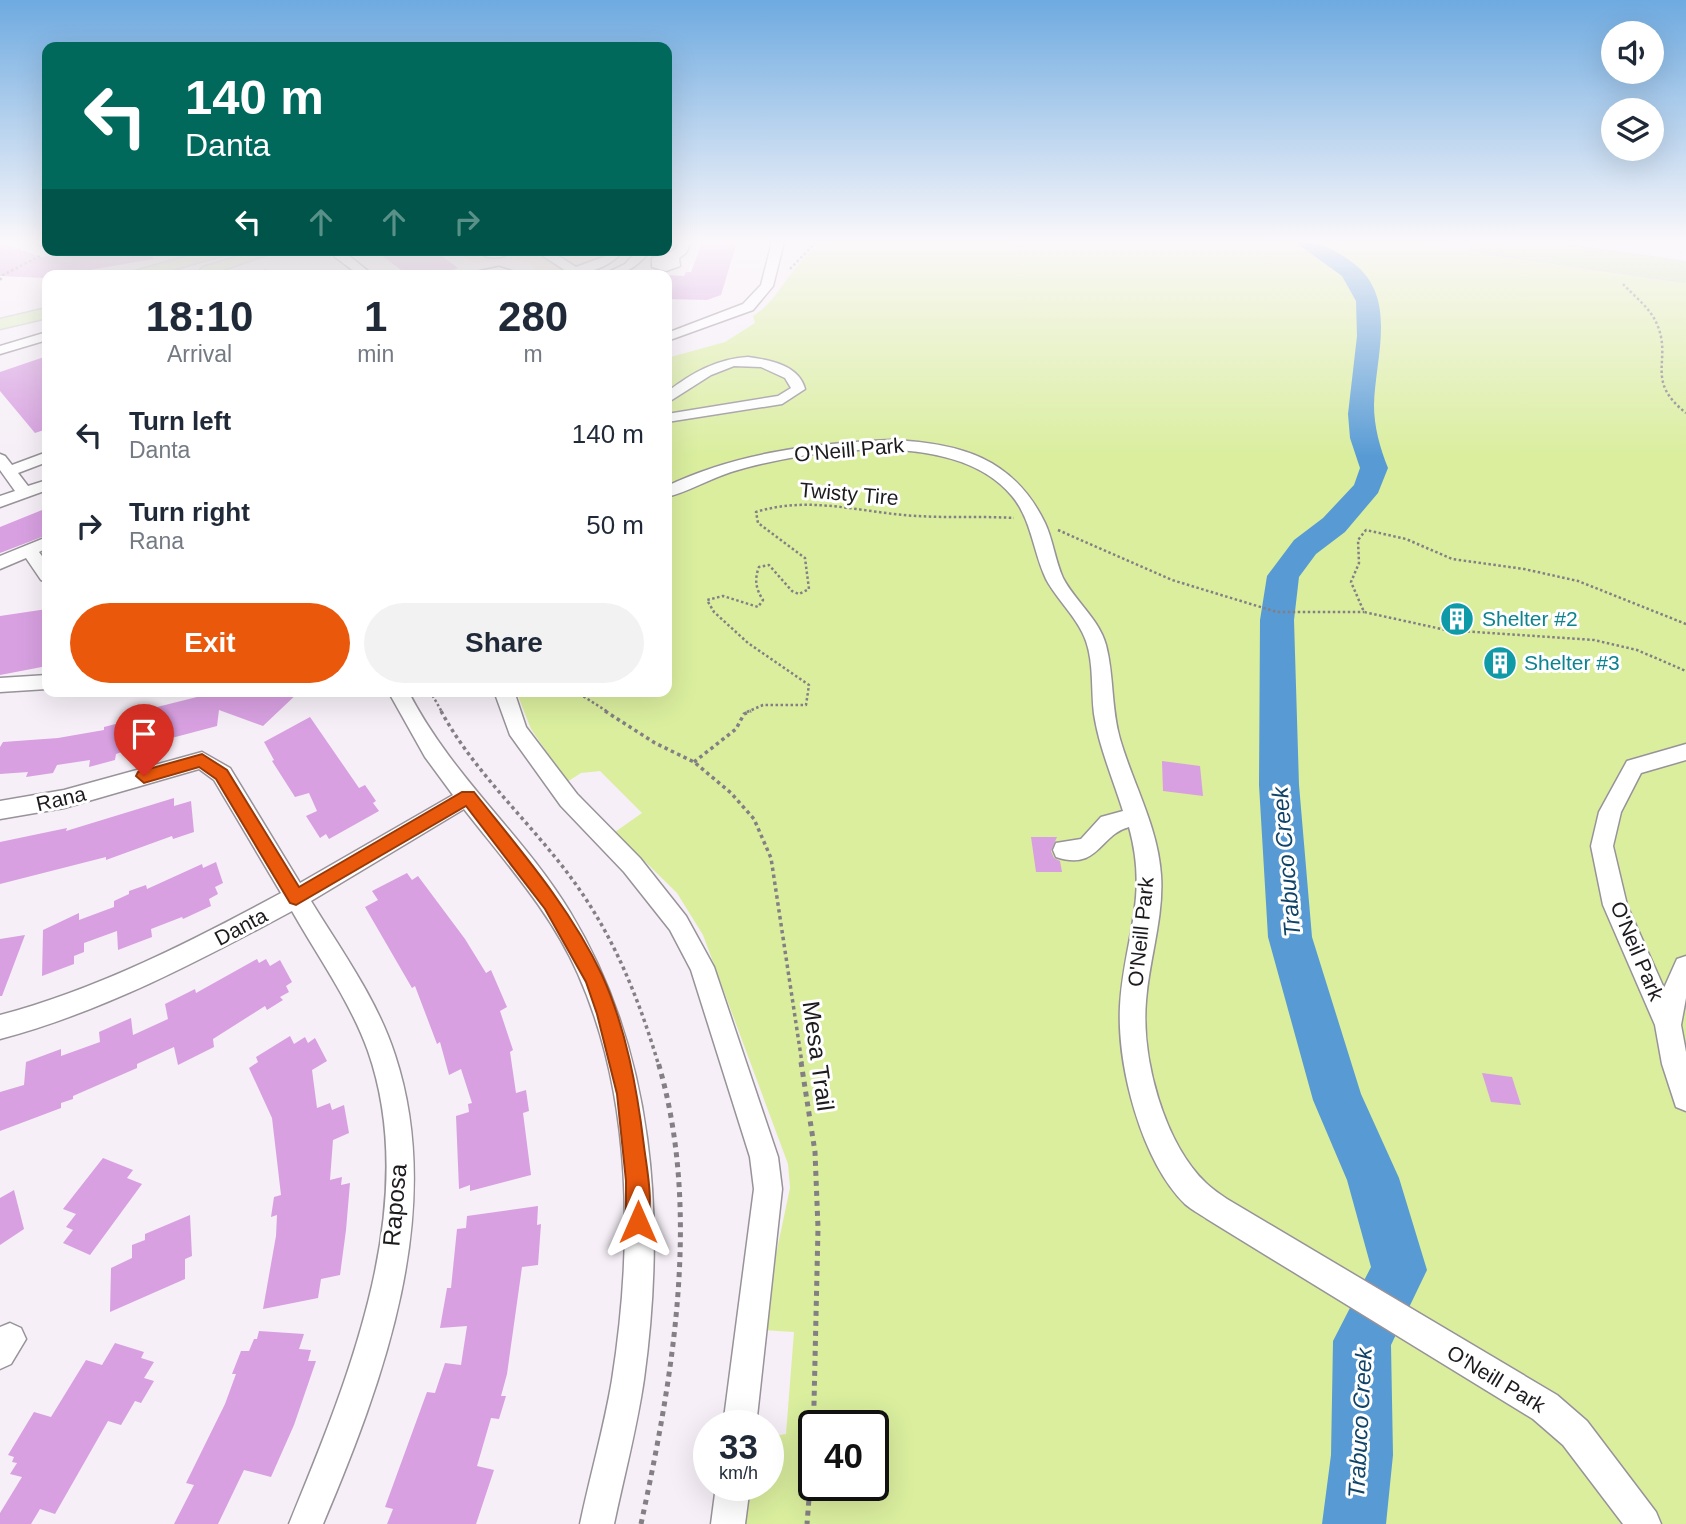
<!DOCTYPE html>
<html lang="en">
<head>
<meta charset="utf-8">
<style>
	:root { --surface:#fff; --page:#f2f2f3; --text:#1f2937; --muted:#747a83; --accent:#ea580c }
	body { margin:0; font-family:Helvetica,sans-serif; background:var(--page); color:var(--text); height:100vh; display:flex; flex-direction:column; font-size:26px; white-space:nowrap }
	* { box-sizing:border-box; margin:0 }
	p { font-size:23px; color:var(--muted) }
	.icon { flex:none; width:38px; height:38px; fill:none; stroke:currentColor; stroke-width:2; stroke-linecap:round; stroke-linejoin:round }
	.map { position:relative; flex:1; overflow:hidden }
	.drawer { position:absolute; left:42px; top:270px; width:630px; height:427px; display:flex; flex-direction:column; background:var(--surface); border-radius:14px; box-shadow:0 7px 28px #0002 }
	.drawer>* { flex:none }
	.top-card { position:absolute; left:42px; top:42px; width:630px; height:214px; border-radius:14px; box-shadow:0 7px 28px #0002; background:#00695c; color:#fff; overflow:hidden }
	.buttons { position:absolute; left:1601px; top:21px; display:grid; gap:14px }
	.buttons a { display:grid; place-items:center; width:63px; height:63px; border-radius:50%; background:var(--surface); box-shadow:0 7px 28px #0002; font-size:35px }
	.speed { position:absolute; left:693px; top:1410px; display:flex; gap:14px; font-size:35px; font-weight:700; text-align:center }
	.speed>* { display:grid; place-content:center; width:91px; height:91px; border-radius:50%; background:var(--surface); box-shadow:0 7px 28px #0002; line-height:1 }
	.speed small { font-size:18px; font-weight:400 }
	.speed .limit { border:4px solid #111; border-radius:10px; background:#fff; color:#111 }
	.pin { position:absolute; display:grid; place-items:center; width:60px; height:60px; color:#fff; margin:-72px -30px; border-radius:50% 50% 50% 0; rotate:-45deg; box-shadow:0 0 7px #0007 }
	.pin .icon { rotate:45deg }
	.me { position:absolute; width:77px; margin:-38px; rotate:0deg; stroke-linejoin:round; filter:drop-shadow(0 0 5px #0008) }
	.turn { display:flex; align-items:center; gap:24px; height:147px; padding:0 28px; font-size:32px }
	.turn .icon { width:91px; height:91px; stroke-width:2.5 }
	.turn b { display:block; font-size:49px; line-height:60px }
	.lanes { display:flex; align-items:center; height:66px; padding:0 28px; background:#0003; justify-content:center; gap:35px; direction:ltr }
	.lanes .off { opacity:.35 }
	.eta { display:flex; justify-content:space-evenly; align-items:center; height:119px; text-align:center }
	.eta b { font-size:42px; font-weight:600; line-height:49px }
	.primary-button { display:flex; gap:14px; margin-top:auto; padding:14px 28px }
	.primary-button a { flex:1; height:80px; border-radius:42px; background:var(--accent); color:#fff; font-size:28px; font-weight:600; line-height:80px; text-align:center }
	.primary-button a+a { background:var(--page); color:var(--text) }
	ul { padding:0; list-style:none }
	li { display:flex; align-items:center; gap:21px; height:91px; padding:0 28px }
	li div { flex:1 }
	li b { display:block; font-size:26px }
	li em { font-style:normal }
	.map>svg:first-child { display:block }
	.education { fill:#f2e6d2 }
	.green { fill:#daee9e; fill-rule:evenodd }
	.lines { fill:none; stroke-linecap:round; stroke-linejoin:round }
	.stream { stroke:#589bd4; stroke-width:9 }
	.river { fill:#589bd4; fill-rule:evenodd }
	.building { fill:#d8a0e1 }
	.minor-casing { stroke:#989299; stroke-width:3 }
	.major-casing { stroke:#cecdce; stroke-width:3 }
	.path-far2 { stroke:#847f85; stroke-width:2.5; stroke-dasharray:2.5 2.5; stroke-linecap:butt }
	.path-far1 { stroke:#847f85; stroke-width:3.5; stroke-dasharray:3.5 3.5; stroke-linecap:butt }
	.path { stroke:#847f85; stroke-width:5; stroke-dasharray:5 5; stroke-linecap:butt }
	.minor { fill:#fff; fill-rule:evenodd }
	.major { fill:#dceec2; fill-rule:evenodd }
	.highway-bridge-casing { stroke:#cecdce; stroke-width:22; stroke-linecap:butt }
	.highway-bridge { stroke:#c5e399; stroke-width:20 }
	.route { fill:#ea580c; stroke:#983908; stroke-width:2 }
	.labels { text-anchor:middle; stroke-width:6; stroke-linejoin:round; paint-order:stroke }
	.street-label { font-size:21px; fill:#1e1b1e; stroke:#fff }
	.culture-label { font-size:21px; fill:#0d838f; stroke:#fff; text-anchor:start }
	.water-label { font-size:23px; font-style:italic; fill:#0f4368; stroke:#fff }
	.near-street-label { font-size:24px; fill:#1e1b1e; stroke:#fff }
</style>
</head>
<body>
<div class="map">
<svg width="1686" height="1524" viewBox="0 0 1686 1524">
	<rect width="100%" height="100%" fill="#f6eff7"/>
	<path class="education" d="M454,250H623L611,262L585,275H543L529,263L510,259L474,263Z"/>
	<path class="green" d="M821,242H1420L1543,263L1686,282V1524H742L745,1486H768V1437L786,1434L794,1332L760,1330L790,1188L788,1164L703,935L677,893L615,832L642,813L600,771L581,773L567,782L531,729L516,691H667V358L725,342L755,323L753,316C774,303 782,284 797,266C804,257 812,250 821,242ZM814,1426H873V1486H814Z"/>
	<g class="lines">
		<path class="stream" d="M1355,1516L1360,1524"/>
		<path class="river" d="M1295,242C1319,242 1329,246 1349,260C1400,294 1375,356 1374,405C1374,427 1380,448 1388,468L1378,493L1345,532L1316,554L1299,577L1294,620L1299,785L1312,937L1361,1094L1399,1178L1427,1270L1391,1345L1393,1455L1386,1524H1322L1331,1455L1333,1341L1371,1267L1347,1180L1313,1100L1268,937L1259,785L1260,620L1267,576L1294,540L1323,518L1354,485L1360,468L1350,438L1348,414L1357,336L1356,301L1342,276Z"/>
	</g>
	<g class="building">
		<path d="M0,242L41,257L114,250H152L153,259L84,271L83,275H47V278L0,276Z"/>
		<path d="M702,242H737L721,295L707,300L667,299V275L684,276L686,272H691Z"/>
		<path d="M374,250H447L443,257L458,268L440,275H408Z"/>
		<path d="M47,356V429L35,433L0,391V372Z"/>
		<path d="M47,508V535L0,553V527Z"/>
		<path d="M47,609V666L0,675V616Z"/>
		<path d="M221,691H300L263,726L219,710L217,726L130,749L116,754L115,760L89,767L90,760L57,765L53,773L26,777L28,772L0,774V747L3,742L58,738L104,730V727L150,715V711L157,707Z"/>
		<path d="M310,717L359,788L365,785L376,801L373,803L379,811L329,839L326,834L320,838L306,816L317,811L309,793L295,797L272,761L274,760L264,742Z"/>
		<path d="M1162,761L1200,766L1203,796L1163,791Z"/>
		<path d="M174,798V806L191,801L194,832L173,839L172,836L106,860V857L0,884V842L67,828L66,831Z"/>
		<path d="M1031,837H1057L1051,851L1054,858L1060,861L1062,872H1036Z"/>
		<path d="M216,862L223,883L215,887L218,894L209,899L211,906L183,919L182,917L151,929L152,937L118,950L117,931L84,943V952L74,956V964L42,976L43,930L79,913V920L114,907V901L129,894V891L146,885L147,889L202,864L203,868Z"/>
		<path d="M407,873L412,880L418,876L465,939L486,973L491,970L507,1007L500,1011L513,1050L510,1052L516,1093L526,1090L529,1111L523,1113L531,1175L470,1191V1185L459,1189L456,1116L469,1112L468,1104L472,1103L461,1069L449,1075L440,1042L437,1044L415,986L412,988L365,907L378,900L372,891Z"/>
		<path d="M25,935L2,996H0V939Z"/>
		<path d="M257,959L259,963L266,959L270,966L280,960L292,982L286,986L289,992L280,997L283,1000L267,1010L265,1006L213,1039L214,1047L178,1065L174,1047L137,1064V1068L73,1096V1099L61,1103V1108L0,1131V1092L24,1085L26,1062L61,1049V1056L100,1042L99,1032L131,1018L133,1035L168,1019L165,1004L195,989L196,993Z"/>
		<path d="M290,1036L294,1044L305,1037L308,1043L315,1038L327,1061L312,1070L317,1108L330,1103L332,1110L344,1105L349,1133L333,1140L330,1180L342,1177L341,1185L350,1183L346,1230L340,1275L321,1279L318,1298L263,1309L276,1236L277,1215L271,1217L274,1197L281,1195L272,1118L249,1068L258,1062L256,1057Z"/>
		<path d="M1482,1073L1512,1077L1521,1105L1491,1102Z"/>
		<path d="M103,1158L133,1170L127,1178L142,1184L90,1255L63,1243L73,1230L66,1227L76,1214L63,1209Z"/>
		<path d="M14,1190L24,1229L0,1245V1198Z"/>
		<path d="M538,1206L537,1225L541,1224L538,1265L522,1267L507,1374L501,1396H506L499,1419L491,1418L477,1466L494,1470L476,1524H387L393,1509L385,1507L427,1392L435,1393L445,1363L461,1365L467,1326L440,1328L447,1288H451L457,1229L466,1228L467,1216Z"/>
		<path d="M190,1215L192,1256L185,1259V1279L110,1312L111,1268L132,1258V1245L145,1240V1234Z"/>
		<path d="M259,1331L304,1334L299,1349L311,1350L308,1361H316L294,1425L271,1477L244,1470L218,1524H174L194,1485L186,1483L225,1404L236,1374H232L241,1351H249L254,1339H257Z"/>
		<path d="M115,1343L144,1352L141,1358L154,1362L144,1378L154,1381L141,1403L135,1401L121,1425L108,1421L55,1514L40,1509L31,1524H0V1513L22,1477L10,1474L17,1463L12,1462L14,1457L8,1455L34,1412L51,1417L86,1360L102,1365Z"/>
	</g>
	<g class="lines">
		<g class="minor-casing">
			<g id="minor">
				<path d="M34,242H47V249Z"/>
				<path d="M679,242H691L686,253L679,258L680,266L666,271L652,267V258C663,254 675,255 679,242Z"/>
				<path d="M772,242H784L773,286L753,310L667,341V333L743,304L761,285Z"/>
				<path d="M338,250H356L348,255L373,275H359L335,257L333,254Z"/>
				<path d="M476,250H506L509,253C500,260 485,259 476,250Z"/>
				<path d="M534,250H549L576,267L606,256L611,250H624C609,269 584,275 561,275L566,271Z"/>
				<path d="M638,250H651C636,268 626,275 602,275L625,264Z"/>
				<path d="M499,267L524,275H473L475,272Z"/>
				<path d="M265,271L271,272L273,275H259Z"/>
				<path d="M47,332V340L0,354V346Z"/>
				<path d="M748,357C770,360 799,365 805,389L782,404L667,422V414L778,396L791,388L785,378L761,367L734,366L711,375L667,403V392C692,373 716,359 748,357Z"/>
				<path d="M891,440C959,443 1013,457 1045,523C1053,540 1055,560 1063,578C1075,601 1099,619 1106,645C1114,675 1111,708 1120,739C1133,784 1158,827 1161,875C1164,917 1149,960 1146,1001C1141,1058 1164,1143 1206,1183C1212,1189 1220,1194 1227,1199L1557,1395L1587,1421L1656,1512L1661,1524H1623L1563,1445L1533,1419L1207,1219C1200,1214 1192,1210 1185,1204C1141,1160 1117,1066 1120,1006C1124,938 1149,899 1129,827C1099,835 1099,871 1056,857L1053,850L1056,843L1081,839L1101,817L1123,811C1113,779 1099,747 1094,714C1091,690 1094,664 1086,641C1078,618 1057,600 1046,579C1033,552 1032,520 1012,496C955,427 808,449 731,472C709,479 688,492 667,497V486C736,453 815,443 891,440Z"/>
				<path d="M47,452V462L18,473L28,486L47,480V490L0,507V496L15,491L0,470V454L5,456L12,465Z"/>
				<path d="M47,537V548L39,552L47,563V582L41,580L26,558L0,569V556Z"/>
				<path d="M47,675V689L0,692V678Z"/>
				<path d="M388,691H408C452,777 522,833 570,912C655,1052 666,1220 644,1379C637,1428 624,1476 614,1524H580C590,1476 604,1428 612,1380C633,1247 633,1098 578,974C551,912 505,862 464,809L311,901C341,950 377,999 395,1055C446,1210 384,1380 323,1524H289C347,1382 422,1205 368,1051C350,1001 318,957 292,911C199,961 102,1012 0,1039V1015C98,989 192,941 281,893L214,780L199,769L64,808L0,819V801L64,790L202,752L230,768L300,883L453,795L425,757Z"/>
				<path d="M494,691H514L526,727L577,794L640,858L686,916L714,967L778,1157L782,1189L756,1426H723L754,1189L750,1157L691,970L670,930L624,872L561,806L510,735Z"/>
				<path d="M1686,744V760L1641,773L1621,812L1613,846L1627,905L1664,988L1677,959L1686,956V998L1681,1025L1686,1052V1111L1676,1107L1662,1064L1655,1025L1603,905L1591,846L1599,812L1627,761Z"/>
				<path d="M10,1323L21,1328L26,1339L11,1364L0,1369V1327Z"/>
				<path d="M716,1486H750L745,1524H711Z"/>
			</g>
		</g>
		<g class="major-casing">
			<g id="major">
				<path d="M209,250H233L231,253L155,275H130L132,272Z"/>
				<path d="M258,250H281L208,275L200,270L203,267Z"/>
				<path d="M47,308V318L0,329V319Z"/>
			</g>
		</g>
		<g class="path-far2">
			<path d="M790,269L816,242"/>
			<path d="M0,280L3,275L40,256"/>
			<path d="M1623,284C1634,296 1649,307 1656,322C1674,360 1643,379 1686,413"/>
			<path d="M1058,530L1172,580L1277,612H1364"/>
			<path d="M1686,624L1578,581L1524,569L1452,559L1406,539L1366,530L1358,540L1359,563L1351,582L1364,612L1446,630L1594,640L1637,650L1686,671"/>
			<path d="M430,691L442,712"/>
			<path d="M575,691L608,712"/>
			<path d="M747,712L763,705H806L809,685L748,643L714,612L707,600L723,596L758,607L763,600C756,589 754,580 759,567L769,565L792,591L799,594L809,589L805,558L758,523L756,512C810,495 862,513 917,516C949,518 982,516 1014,518"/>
		</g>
		<g class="path-far1">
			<path d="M441,711C474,772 528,820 569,875C612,932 638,996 658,1063"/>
			<path d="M605,711L655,743L694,762L731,793L754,819L771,858L802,1063"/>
			<path d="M694,762L736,729L744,714L751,711"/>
		</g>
		<g class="path">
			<path d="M801,1062L815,1152L818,1228L813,1448L807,1524"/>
			<path d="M641,1524C673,1376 702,1210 658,1062"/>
		</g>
		<use href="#minor" class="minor"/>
		<use href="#major" class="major"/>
		<g class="highway-bridge-casing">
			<path id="highway-bridge" d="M1476,242L1686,272"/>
		</g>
		<use href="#highway-bridge" class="highway-bridge"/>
	</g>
	<linearGradient id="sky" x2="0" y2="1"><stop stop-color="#6eaae0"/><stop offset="0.53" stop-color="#fbf8fb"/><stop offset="1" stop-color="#fbf8fb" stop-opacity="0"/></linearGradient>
	<rect width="1686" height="456" fill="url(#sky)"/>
	<path class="route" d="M202,754L227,770L299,887L462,792H474C520,850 570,907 602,975C626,1028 637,1088 644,1146C647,1171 655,1206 645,1230L638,1233L630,1230L626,1222V1181L617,1094L597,1014L586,982L545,909L466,806L296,905L290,903L216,779L199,767L144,783L136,776L138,772Z"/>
	<defs>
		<g id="building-disc" transform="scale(1.75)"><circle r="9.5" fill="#0f9aa8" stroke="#fff"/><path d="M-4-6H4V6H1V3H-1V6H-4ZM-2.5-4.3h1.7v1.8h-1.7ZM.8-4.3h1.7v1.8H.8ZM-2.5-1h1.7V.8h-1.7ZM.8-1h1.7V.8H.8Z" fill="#fff"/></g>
	</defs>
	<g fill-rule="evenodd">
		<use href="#building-disc" x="1457" y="619"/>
		<use href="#building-disc" x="1500" y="663"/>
	</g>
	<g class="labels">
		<g class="street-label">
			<text transform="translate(849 450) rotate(-5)" y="7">O'Neill Park</text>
			<text transform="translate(849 494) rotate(5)" y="7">Twisty Tire</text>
			<text transform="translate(61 799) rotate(-13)" y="7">Rana</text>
			<text transform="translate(241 927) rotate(-28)" y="7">Danta</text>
			<text transform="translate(1141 932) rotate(-84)" y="7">O'Neill Park</text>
			<text transform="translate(1637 951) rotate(67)" y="7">O'Neil Park</text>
			<text transform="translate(1496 1379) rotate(31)" y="7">O'Neill Park</text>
		</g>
		<g class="culture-label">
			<text x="1482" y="626">Shelter #2</text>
			<text x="1524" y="670">Shelter #3</text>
		</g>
		<g class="water-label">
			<text transform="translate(1286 862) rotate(-95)" y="8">Trabuco Creek</text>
			<text transform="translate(1360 1423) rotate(-87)" y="8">Trabuco Creek</text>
		</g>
		<g class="near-street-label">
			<text transform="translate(818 1056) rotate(82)" y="8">Mesa Trail</text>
			<text transform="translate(395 1205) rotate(-85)" y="8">Raposa</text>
		</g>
	</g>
</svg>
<div class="buttons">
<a><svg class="icon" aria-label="sound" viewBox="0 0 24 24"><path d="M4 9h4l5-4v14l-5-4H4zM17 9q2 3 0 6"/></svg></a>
<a><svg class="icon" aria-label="layers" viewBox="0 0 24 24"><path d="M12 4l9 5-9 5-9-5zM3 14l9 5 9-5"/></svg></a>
</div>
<div class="speed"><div>33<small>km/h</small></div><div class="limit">40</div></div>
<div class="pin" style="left:144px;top:776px;background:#d93025"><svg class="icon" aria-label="arrive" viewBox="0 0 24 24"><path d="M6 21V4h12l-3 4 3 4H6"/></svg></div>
<svg class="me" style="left:638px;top:1222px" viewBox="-20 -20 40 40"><path d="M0-17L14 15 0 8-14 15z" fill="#ea580c" stroke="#fff" stroke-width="4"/></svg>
<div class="top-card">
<div class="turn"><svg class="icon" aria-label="left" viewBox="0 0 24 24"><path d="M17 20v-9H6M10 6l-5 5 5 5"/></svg><div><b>140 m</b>Danta</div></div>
<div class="lanes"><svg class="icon" aria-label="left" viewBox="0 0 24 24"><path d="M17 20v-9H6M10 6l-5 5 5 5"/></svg><svg class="icon off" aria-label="ahead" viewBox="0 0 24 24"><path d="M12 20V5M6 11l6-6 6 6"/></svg><svg class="icon off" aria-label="ahead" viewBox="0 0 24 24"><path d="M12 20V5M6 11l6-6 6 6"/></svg><svg class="icon off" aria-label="right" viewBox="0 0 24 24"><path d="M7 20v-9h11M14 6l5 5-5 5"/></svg></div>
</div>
<section class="drawer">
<div class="eta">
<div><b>18:10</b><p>Arrival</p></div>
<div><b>1</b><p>min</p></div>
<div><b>280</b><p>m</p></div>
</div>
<ul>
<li><svg class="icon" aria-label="left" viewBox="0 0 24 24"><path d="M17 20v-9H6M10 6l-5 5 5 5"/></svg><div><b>Turn left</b><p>Danta</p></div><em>140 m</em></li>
<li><svg class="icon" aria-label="right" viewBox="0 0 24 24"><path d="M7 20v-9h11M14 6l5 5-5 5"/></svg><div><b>Turn right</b><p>Rana</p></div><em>50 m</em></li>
</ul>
<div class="primary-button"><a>Exit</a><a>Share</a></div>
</section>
</div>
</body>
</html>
